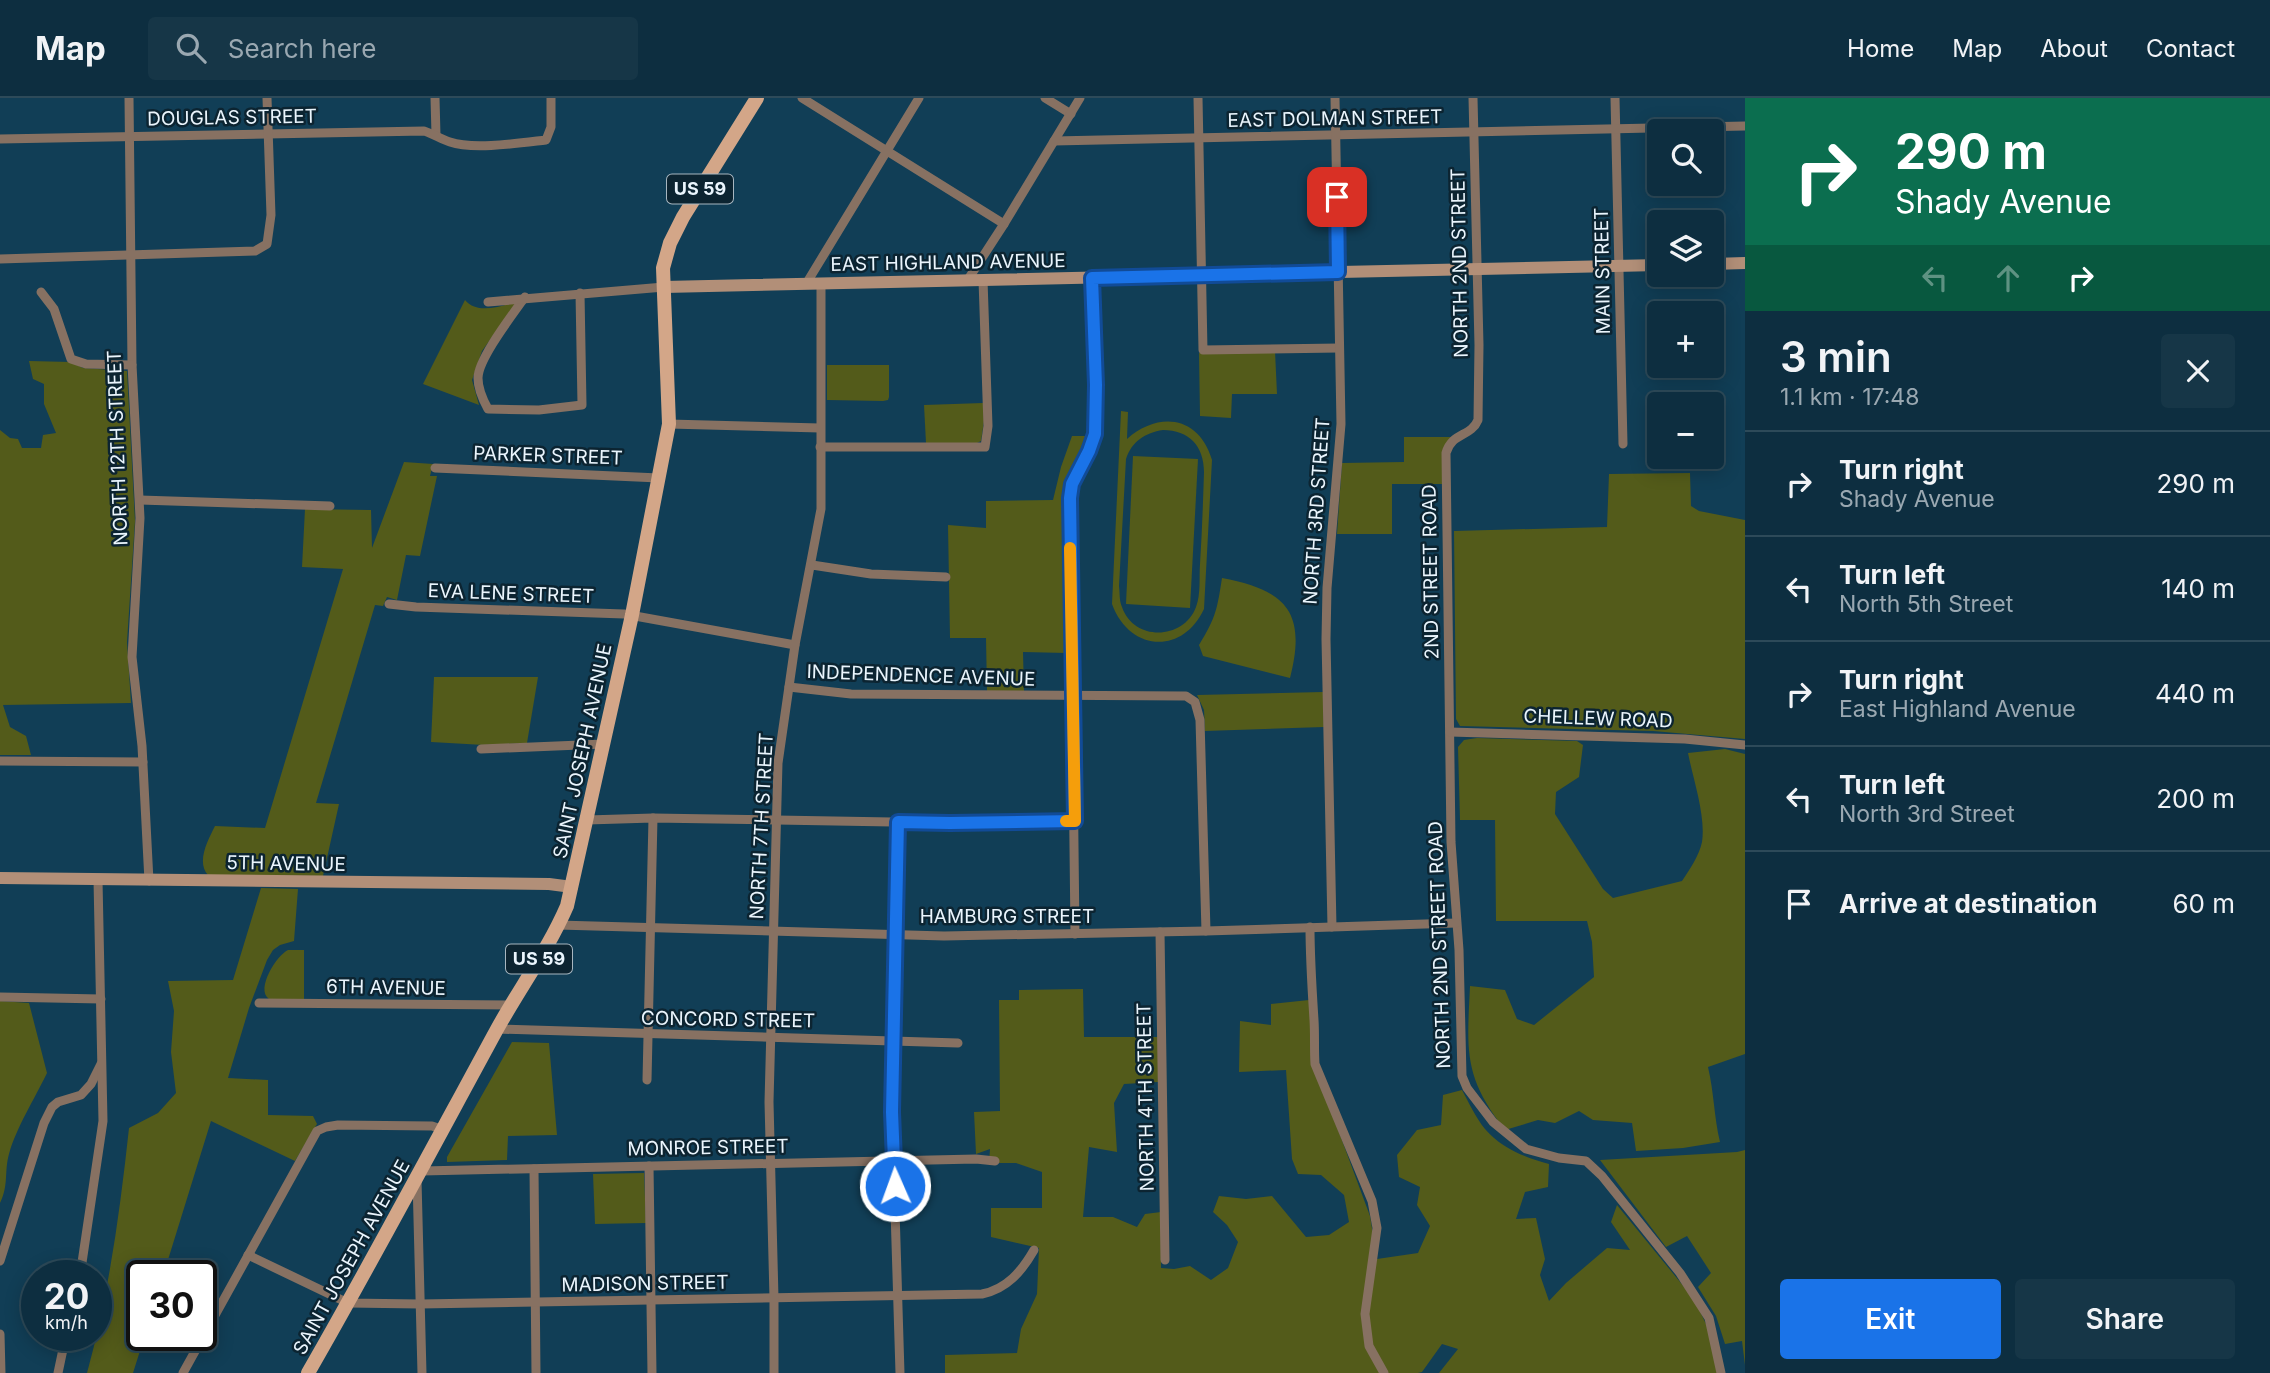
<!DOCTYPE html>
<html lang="en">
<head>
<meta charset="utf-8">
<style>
	:root { --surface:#0d2e40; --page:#163647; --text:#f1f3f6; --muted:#9aa8b1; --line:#2d4a59; --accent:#1a73e8 }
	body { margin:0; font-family:Inter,sans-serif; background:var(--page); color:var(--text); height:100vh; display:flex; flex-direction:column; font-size:26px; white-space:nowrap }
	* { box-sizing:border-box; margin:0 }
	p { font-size:23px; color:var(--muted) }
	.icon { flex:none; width:38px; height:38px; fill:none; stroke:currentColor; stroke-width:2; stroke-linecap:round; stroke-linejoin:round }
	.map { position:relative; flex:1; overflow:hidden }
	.panel { display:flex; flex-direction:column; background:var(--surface); width:525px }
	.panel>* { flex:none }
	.guide { background:#0b6e4f; color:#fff; overflow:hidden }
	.fabs { position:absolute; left:1647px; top:21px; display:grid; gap:14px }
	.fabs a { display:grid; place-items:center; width:77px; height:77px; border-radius:7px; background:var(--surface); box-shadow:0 4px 18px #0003,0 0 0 2px var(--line); font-size:35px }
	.speed { position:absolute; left:21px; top:1162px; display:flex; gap:14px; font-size:35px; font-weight:700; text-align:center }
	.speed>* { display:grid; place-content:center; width:91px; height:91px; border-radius:50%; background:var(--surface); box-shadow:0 4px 18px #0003,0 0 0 2px var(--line); line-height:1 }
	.speed small { font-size:18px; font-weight:400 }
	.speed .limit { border:4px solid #111; border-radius:10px; background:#fff; color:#111 }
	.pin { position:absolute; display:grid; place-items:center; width:60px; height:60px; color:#fff; margin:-30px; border-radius:14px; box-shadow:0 4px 10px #0006 }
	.me { position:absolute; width:77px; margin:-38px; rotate:358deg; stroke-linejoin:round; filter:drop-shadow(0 0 5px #0008) }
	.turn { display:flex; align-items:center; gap:24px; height:147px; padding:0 35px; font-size:32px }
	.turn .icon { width:91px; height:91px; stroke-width:2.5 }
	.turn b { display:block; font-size:49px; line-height:60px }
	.lanes { display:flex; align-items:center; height:66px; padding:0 35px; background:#0003; justify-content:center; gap:35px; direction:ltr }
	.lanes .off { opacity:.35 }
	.round { display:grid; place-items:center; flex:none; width:74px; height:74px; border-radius:7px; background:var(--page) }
	.headline { display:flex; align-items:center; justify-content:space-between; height:119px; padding:0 35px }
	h1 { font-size:42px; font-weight:600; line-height:52px }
	.cta { display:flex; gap:14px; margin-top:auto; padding:14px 35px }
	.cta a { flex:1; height:80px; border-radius:7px; background:var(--accent); color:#fff; font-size:28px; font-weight:600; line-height:80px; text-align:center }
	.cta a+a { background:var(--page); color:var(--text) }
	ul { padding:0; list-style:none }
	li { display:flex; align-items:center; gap:21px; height:105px; padding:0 35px; border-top:2px solid var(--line) }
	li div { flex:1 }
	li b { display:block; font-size:26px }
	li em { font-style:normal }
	header { display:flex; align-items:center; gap:42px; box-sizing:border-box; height:98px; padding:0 35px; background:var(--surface); border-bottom:2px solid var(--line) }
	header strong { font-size:33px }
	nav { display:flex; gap:38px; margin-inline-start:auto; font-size:24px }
	.search { width:490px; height:63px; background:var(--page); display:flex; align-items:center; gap:18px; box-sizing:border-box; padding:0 24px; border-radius:7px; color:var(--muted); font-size:26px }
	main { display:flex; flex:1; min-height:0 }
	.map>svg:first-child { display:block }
	.green { fill:#535b1a; fill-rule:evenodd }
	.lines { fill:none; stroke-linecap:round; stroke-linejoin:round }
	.street { stroke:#877162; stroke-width:9 }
	.secondary { stroke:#b28f78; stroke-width:12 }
	.primary { stroke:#d3a688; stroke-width:14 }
	.route-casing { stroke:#114b97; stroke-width:18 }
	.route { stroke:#1a73e8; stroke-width:12 }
	.slow { stroke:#f59e0b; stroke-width:12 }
	.labels { text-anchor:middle; stroke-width:5; stroke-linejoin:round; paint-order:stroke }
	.shield { fill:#0c2431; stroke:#a7b6c0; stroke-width:2 }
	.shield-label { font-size:18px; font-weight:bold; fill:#eaf5fd }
	.street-label { font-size:19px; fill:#eaf5fd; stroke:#0c2431 }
</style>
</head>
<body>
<header>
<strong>Map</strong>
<div class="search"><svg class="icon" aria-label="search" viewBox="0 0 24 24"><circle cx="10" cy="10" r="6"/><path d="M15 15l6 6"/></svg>Search here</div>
<nav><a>Home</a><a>Map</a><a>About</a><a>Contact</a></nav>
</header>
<main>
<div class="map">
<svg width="1745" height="1275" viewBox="0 0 1745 1275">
	<rect width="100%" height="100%" fill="#113e56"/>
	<g class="green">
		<path d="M465,202C478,217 499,208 517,204L482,253L472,282L479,307L423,286Z"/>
		<path d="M1275,253L1277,296H1232L1231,320L1200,318L1199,255Z"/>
		<path d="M29,263L71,264L83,270L127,273L135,423L127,544L131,605L3,607L10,629L26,638L31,657H0V332L10,340L18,341L22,350H41L43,337L56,335L44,306V286L33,281Z"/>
		<path d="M827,267H889V299L888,302L883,303L827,302Z"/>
		<path d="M983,305L984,323L981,343L977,345H926L924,307Z"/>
		<path d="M1121,313L1128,314L1127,341C1159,313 1199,318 1212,362L1204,511C1182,558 1129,553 1112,506ZM1163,332C1189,332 1204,348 1204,374C1203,405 1202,435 1200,466C1199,480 1201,496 1196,509C1184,542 1134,544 1122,509C1119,502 1120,495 1119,488L1126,361C1132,343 1145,335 1163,332Z"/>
		<path d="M1072,338H1088L1085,350L1069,380L1064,404L1067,555L1023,554L1024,594L987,593L986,540H950L948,427L986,430V403L1053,402L1061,369Z"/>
		<path d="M1404,339H1452C1440,351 1444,370 1444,386H1392V436H1337L1342,365L1404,364Z"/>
		<path d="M1133,358L1198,361L1190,510L1126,506Z"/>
		<path d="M404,364L433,366L430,378H437L420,458L406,457L397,502L387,499L383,508L375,507L316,705L339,706L323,778L208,777C196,764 208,742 215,728L265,730L343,471L302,469L305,411L371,412L372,450Z"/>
		<path d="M1690,375L1691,408L1699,413L1745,422V641L1653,633L1460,628L1456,621L1454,433L1607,429L1609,376Z"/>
		<path d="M1222,480C1286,492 1307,514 1290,580L1203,558L1199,547C1216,519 1217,512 1222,480Z"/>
		<path d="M434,579H538L527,645L484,647L431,644Z"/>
		<path d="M1323,594L1324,629L1205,633L1204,612L1197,597Z"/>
		<path d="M1477,640L1577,643L1583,647L1579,679L1556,694L1555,716L1603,791L1613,800L1682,783C1690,771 1699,758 1702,744C1706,718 1693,681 1688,655L1725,651L1745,656V956L1708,969C1714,994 1714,1019 1720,1044L1683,1050L1636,1053L1632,1025L1593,1022L1579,1013L1555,1025L1538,1022L1505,1032C1463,978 1467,953 1470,888L1505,892L1517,921L1534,927L1594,879L1592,844L1587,823H1496L1495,722H1460L1458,649L1464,642Z"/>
		<path d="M261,790L298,791L294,843L280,847L273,852L267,862L249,910L228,980L268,982V1017L313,1018L317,1026L295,1063L211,1023L163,1178H142V1237H145L133,1275H87C109,1195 120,1113 129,1030L158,1015L176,995L171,954L174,913L168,883L233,882Z"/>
		<path d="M288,852H304V904C294,903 277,906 269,901C255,891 277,857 288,852Z"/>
		<path d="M1083,891L1084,939H1158V984L1124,986L1114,1005L1117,1054L1089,1049L1083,1119H1113L1137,1129L1145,1116L1161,1114V1170L1174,1171L1190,1168L1211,1182L1228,1170L1238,1144L1227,1127L1213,1114L1219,1098L1246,1101L1272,1098L1306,1139L1329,1137L1349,1124L1344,1097L1321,1077L1298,1076L1292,1061L1286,972L1239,974L1240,923L1271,927V906L1309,902L1320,983L1370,1118L1377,1161L1418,1155L1430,1128L1417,1107L1420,1089L1399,1079L1397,1057L1417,1032L1441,1027L1443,997L1462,992C1469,1005 1476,1020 1485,1031C1501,1050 1526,1060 1549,1066L1548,1089L1525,1094L1516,1121L1536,1120L1545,1161L1540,1177L1549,1203L1566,1185L1607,1150L1630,1152L1611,1124L1617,1107L1694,1201L1707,1228L1720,1275H1439L1458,1251L1442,1246L1422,1274L1418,1275H945V1257L1017,1255L1021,1231L1037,1196L1039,1150L991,1139V1110H1042V1074L1016,1065H989L990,1051L976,1056L974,1014L1000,1013L999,902H1019V892Z"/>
		<path d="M0,903L29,905L47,975C35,1000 16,1030 9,1056C4,1074 9,1087 0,1105Z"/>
		<path d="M512,944L549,945L557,1037L508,1038L507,1062L447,1064V1059Z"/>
		<path d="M1745,1052V1267L1742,1243L1725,1246L1716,1218L1698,1189L1711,1175L1687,1138L1666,1149L1600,1062L1737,1054Z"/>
		<path d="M644,1075L646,1125L595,1126L593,1076Z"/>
	</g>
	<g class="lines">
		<g class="street">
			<path d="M129,0L132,267L140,420L132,559L142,648L149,783"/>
			<path d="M435,0L436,37"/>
			<path d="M802,0L1004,126"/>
			<path d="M1045,0L1071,16"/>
			<path d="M1198,0L1203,252L1339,250"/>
			<path d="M1473,0L1479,247L1478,322C1471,339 1452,334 1446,355L1451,744L1459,852L1462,978L1467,990L1493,1024L1526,1051L1559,1060L1586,1063L1602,1078L1680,1175L1709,1220L1721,1275"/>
			<path d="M1615,0L1623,346"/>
			<path d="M0,41L424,33C433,36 441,41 450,44C473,52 520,45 546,42L551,29V0"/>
			<path d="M1054,43L1745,28"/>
			<path d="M0,161L255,153L267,146L271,117L267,0"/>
			<path d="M967,183L1004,126L1080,0"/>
			<path d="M806,186L919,0"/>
			<path d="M41,194L54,211L71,261L86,266L132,267"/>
			<path d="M525,199C513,216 478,261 478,280C478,291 483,302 488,311L539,312L582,307L580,195"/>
			<path d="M488,204L664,189"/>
			<path d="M669,326L820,330"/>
			<path d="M820,349H985L988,328L983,182"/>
			<path d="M435,370L659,380"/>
			<path d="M140,402L330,408"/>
			<path d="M812,467L871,476L946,479"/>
			<path d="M389,506L416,509L624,516L795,547"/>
			<path d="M789,589L851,596L1186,598L1195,604L1200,622L1206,833"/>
			<path d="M1450,634L1685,641L1745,647"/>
			<path d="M481,651L604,646"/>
			<path d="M0,663L143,664"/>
			<path d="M587,722L653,720L950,725L1075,723"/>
			<path d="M899,724L892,1014L900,1275"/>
			<path d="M558,827L944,838L1206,833L1456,825"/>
			<path d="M1310,829C1310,861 1312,891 1314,922C1315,937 1314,951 1315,966L1372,1103L1377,1130L1365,1216L1369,1248L1384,1275"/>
			<path d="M1332,829L1326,541L1327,490L1341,326L1335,0"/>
			<path d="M1160,834L1165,1162"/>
			<path d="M1075,836L1070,400L1072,386L1089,353L1095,336L1096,287L1092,180"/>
			<path d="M0,899L101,901"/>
			<path d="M259,905L512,907"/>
			<path d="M497,931L958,945"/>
			<path d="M647,982L653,720"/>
			<path d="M649,1068L652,1275"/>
			<path d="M534,1071L536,1275"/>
			<path d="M422,1073L976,1061L995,1063"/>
			<path d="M417,1082L422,1275"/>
			<path d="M248,1157L348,1205L420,1206L982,1196C1007,1191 1022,1173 1034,1152"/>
			<path d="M0,1163L44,1025L52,1009L58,1004L81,997L91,986L101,966"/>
			<path d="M80,1178L103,1023L98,782"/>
			<path d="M0,1236L1,1275"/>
			<path d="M58,1275L66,1237"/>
			<path d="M183,1275L317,1033L326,1029L338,1027L432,1028L444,1032"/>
			<path d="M774,1275V1200L769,1004L778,665L795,547L821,411V186"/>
		</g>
		<g class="secondary">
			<path d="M1712,166L1745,165"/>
			<path d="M664,189L1659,167"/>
			<path d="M0,780L549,786L572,789"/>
		</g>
		<path class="primary" d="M308,1275C373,1162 434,1047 496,933C519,891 548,852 567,808L632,517L669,326L663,170L670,145L683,119L757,0"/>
	</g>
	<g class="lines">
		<g class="route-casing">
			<path id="route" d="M895,1088L892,1014L898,724L950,725L1075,723L1070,400L1072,386L1089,353L1095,336L1096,287L1092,180L1338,174L1337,99"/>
		</g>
		<use href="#route" class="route"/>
		<path class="slow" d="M1066,723H1075L1070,450"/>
	</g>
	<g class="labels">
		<g class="shield">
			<rect x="667" y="76.5" width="66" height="29" rx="5"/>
			<rect x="506" y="846.5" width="66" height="29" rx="5"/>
		</g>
		<g class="shield-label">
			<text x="700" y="97">US 59</text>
			<text x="539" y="867">US 59</text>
		</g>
		<g class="street-label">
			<text transform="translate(232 19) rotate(-1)" y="7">DOUGLAS STREET</text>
			<text transform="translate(1335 20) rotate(-1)" y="7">EAST DOLMAN STREET</text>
			<text transform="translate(948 164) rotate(-1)" y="7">EAST HIGHLAND AVENUE</text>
			<text transform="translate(1459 165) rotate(-91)" y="7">NORTH 2ND STREET</text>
			<text transform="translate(1602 173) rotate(-91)" y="7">MAIN STREET</text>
			<text transform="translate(117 350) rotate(-92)" y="7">NORTH 12TH STREET</text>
			<text transform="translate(548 357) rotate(2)" y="7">PARKER STREET</text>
			<text transform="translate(1316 413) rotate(-86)" y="7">NORTH 3RD STREET</text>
			<text transform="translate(1430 474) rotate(-91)" y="7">2ND STREET ROAD</text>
			<text transform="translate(511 495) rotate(2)" y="7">EVA LENE STREET</text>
			<text transform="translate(921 577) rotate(2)" y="7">INDEPENDENCE AVENUE</text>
			<text transform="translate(1598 620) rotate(2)" y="7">CHELLEW ROAD</text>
			<text transform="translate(582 653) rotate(-78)" y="7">SAINT JOSEPH AVENUE</text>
			<text transform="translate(761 728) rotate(-87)" y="7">NORTH 7TH STREET</text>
			<text transform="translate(286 765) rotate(1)" y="7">5TH AVENUE</text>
			<text x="1007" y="825">HAMBURG STREET</text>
			<text transform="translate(1439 847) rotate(-92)" y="7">NORTH 2ND STREET ROAD</text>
			<text transform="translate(386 889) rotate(1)" y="7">6TH AVENUE</text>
			<text transform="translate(728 921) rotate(1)" y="7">CONCORD STREET</text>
			<text transform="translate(1145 999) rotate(-91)" y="7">NORTH 4TH STREET</text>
			<text transform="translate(708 1049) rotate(-1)" y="7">MONROE STREET</text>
			<text transform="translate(351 1159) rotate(-61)" y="7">SAINT JOSEPH AVENUE</text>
			<text transform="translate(645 1185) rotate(-1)" y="7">MADISON STREET</text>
		</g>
	</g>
</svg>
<div class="fabs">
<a><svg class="icon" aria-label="search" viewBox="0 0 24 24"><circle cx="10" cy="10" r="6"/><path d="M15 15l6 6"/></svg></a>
<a><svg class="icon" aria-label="layers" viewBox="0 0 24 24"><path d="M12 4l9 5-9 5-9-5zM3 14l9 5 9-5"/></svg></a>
<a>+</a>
<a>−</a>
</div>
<div class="speed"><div>20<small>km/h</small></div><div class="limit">30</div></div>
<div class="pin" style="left:1337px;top:99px;background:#d93025"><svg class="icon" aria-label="arrive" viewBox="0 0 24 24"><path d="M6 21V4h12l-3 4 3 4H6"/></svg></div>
<svg class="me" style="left:895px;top:1088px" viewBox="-20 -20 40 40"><circle r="17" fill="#1a73e8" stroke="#fff" stroke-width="3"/><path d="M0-11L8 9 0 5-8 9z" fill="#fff"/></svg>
</div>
<section class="panel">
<div class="guide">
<div class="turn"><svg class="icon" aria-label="right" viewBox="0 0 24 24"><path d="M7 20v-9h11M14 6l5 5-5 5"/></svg><div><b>290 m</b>Shady Avenue</div></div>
<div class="lanes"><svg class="icon off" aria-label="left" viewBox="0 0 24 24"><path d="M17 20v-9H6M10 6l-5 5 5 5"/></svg><svg class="icon off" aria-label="ahead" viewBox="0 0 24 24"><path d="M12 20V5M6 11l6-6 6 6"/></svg><svg class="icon" aria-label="right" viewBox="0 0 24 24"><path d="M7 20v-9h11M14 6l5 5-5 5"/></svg></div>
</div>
<div class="headline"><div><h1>3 min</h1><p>1.1 km · 17:48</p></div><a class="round"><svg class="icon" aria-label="close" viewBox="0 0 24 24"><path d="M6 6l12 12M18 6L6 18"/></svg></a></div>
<ul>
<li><svg class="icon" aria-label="right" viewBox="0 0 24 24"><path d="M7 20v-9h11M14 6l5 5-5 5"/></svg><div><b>Turn right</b><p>Shady Avenue</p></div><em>290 m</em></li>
<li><svg class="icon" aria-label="left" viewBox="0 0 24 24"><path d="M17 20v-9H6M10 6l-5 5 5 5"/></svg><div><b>Turn left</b><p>North 5th Street</p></div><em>140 m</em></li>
<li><svg class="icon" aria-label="right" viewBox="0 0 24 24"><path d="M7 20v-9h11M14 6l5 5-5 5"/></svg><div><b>Turn right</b><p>East Highland Avenue</p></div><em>440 m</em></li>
<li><svg class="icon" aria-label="left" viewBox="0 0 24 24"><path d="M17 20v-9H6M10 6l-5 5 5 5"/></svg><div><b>Turn left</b><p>North 3rd Street</p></div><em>200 m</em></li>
<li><svg class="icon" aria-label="arrive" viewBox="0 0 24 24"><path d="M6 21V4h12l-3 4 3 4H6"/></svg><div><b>Arrive at destination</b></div><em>60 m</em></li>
</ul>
<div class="cta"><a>Exit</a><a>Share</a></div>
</section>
</main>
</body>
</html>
